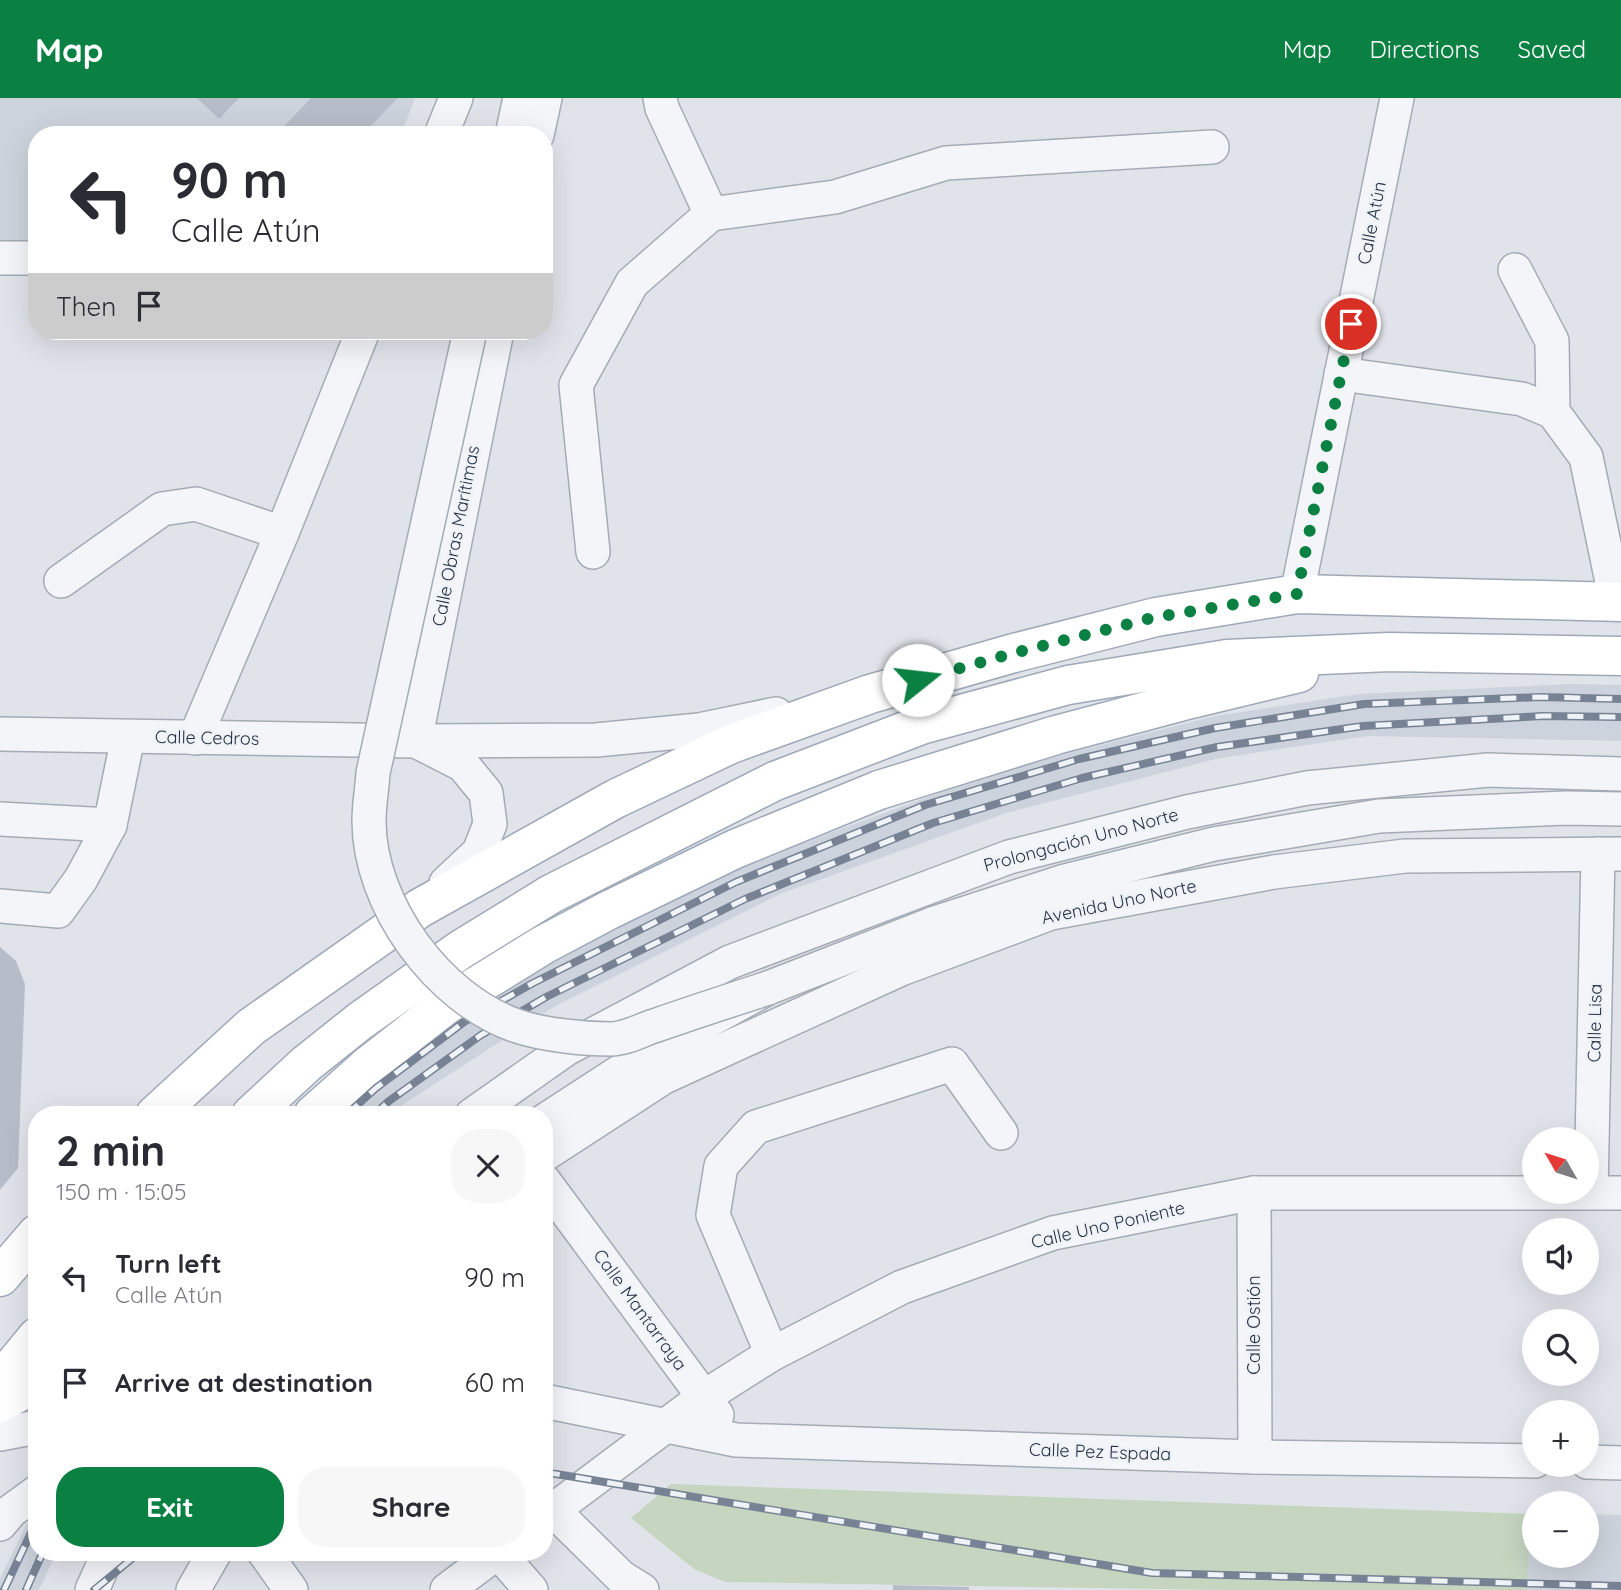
<!DOCTYPE html>
<html lang="en">
<head>
<meta charset="utf-8">
<style>
	:root { --surface:#fff; --page:#f7f7f7; --text:#2b2b33; --muted:#7c7c81; --accent:#0b8043 }
	body { margin:0; font-family:Quicksand,sans-serif; background:var(--page); color:var(--text); height:100vh; display:flex; flex-direction:column; font-size:26px; white-space:nowrap }
	* { box-sizing:border-box; margin:0 }
	p { font-size:23px; color:var(--muted) }
	.icon { flex:none; width:38px; height:38px; fill:none; stroke:currentColor; stroke-width:2; stroke-linecap:round; stroke-linejoin:round }
	.map { position:relative; flex:1; overflow:hidden }
	.details { position:absolute; left:28px; top:1008px; width:525px; height:455px; display:flex; flex-direction:column; background:var(--surface); border-radius:28px; box-shadow:0 7px 28px #0002 }
	.details>* { flex:none }
	.top-card { position:absolute; left:28px; top:28px; width:525px; height:214px; border-radius:28px; box-shadow:0 7px 28px #0002; background:#fff; color:var(--text); overflow:hidden }
	.needle { width:46px; rotate:309deg }
	.buttons { position:absolute; left:1522px; top:1029px; display:grid; gap:14px }
	.buttons a { display:grid; place-items:center; width:77px; height:77px; border-radius:50%; background:var(--surface); box-shadow:0 7px 28px #0002; font-size:35px }
	.pin { position:absolute; display:grid; place-items:center; width:60px; height:60px; color:#fff; margin:-30px; border:4px solid #fff; border-radius:50%; box-shadow:0 2px 7px #0007 }
	.me { position:absolute; width:77px; margin:-38px; rotate:74deg; stroke-linejoin:round; filter:drop-shadow(0 0 5px #0008) }
	.turn { display:flex; align-items:center; gap:24px; height:147px; padding:0 28px; font-size:32px }
	.turn .icon { width:91px; height:91px; stroke-width:2.5 }
	.turn b { display:block; font-size:49px; line-height:60px }
	.then { display:flex; align-items:center; height:66px; padding:0 28px; background:#0003; gap:14px; font-size:26px }
	.round { display:grid; place-items:center; flex:none; width:74px; height:74px; border-radius:28px; background:var(--page) }
	.summary { display:flex; align-items:center; justify-content:space-between; height:119px; padding:0 28px }
	h1 { font-size:42px; font-weight:800; line-height:52px }
	.button { display:flex; gap:14px; margin-top:auto; padding:14px 28px }
	.button a { flex:1; height:80px; border-radius:28px; background:var(--accent); color:#fff; font-size:28px; font-weight:800; line-height:80px; text-align:center }
	.button a+a { background:var(--page); color:var(--text) }
	ul { padding:0; list-style:none }
	li { display:flex; align-items:center; gap:21px; height:105px; padding:0 28px }
	li div { flex:1 }
	li b { display:block; font-size:26px }
	li em { font-style:normal }
	header { display:flex; align-items:center; gap:42px; box-sizing:border-box; height:98px; padding:0 35px; background:var(--accent); color:#fff }
	header strong { font-size:33px }
	nav { display:flex; gap:38px; margin-inline-start:auto; font-size:24px }
	.map>svg:first-child { display:block }
	.built { fill:#cdd3dc }
	.green { fill:#c5d5c0 }
	.building { fill:#b6bdc8 }
	.lines { fill:none; stroke-linecap:round; stroke-linejoin:round }
	.minor-casing { stroke:#a4abb5; stroke-width:36 }
	.major-casing { stroke:#9ea8b7; stroke-width:41 }
	.minor { stroke:#f3f5f8; stroke-width:33 }
	.major { stroke:#fff; stroke-width:38 }
	.rail-casing { stroke:#778395; stroke-width:8 }
	.rail { stroke:#eff3f7; stroke-width:5; stroke-dasharray:16; stroke-linecap:butt }
	.minor-bridge-casing { stroke:#a4abb5; stroke-width:36; stroke-linecap:butt }
	.minor-bridge { stroke:#f3f5f8; stroke-width:33 }
	.route { stroke:#0b8043; stroke-width:12; stroke-dasharray:0 21.6 }
	.labels { text-anchor:middle; stroke-width:5; stroke-linejoin:round; paint-order:stroke }
	.street-label { font-size:18px; fill:#263143; stroke:#eff3f7 }
</style>
</head>
<body>
<header>
<strong>Map</strong>
<nav><a>Map</a><a>Directions</a><a>Saved</a></nav>
</header>
<div class="map">
<svg width="1621" height="1492" viewBox="0 0 1621 1492">
	<rect width="100%" height="100%" fill="#e0e4ea"/>
	<g class="built">
		<path d="M0,0H415L401,37H37V145H0Z"/>
		<path d="M1569,586L1621,587V643L1368,638L1220,660L1006,715L780,796L557,907L402,1007L391,1017H331L433,934L521,875L761,760L999,673L1215,618L1359,596Z"/>
		<path d="M37,1406V1454H57L39,1492H0V1480Z"/>
		<path d="M1531,1416H1535V1458H1587V1416L1621,1417V1492H1527Z"/>
	</g>
	<path class="green" d="M671,1386L1531,1416L1527,1492H1226L725,1484L694,1471L631,1420Z"/>
	<g class="building">
		<path d="M197,0H239L219,21Z"/>
		<path d="M311,0H398L362,37H276Z"/>
		<path d="M0,849L16,863L25,886L18,1070L0,1092Z"/>
		<path d="M893,1487L969,1489V1492H893Z"/>
	</g>
	<g class="lines">
		<g class="minor-casing">
			<g id="minor">
				<path d="M441,37L456,0"/>
				<path d="M512,37L520,0"/>
				<path d="M537,37L545,0"/>
				<path d="M711,116L835,99L946,65L1212,49"/>
				<path d="M0,160H37"/>
				<path d="M1515,172L1552,243L1553,314"/>
				<path d="M1341,276L1522,301L1553,314L1586,359L1616,503"/>
				<path d="M593,454L576,287L632,185L711,116L662,10L660,0"/>
				<path d="M61,483L162,411L196,406L282,435"/>
				<path d="M1297,496L1397,0"/>
				<path d="M0,636L415,643L596,642L699,632L776,616"/>
				<path d="M195,640L282,435L363,233"/>
				<path d="M415,643L497,233"/>
				<path d="M420,645L463,667L486,695L490,726L479,754L446,785"/>
				<path d="M0,721L110,727"/>
				<path d="M0,808L58,813L81,781L110,727L128,639"/>
				<path d="M472,1017L566,951L730,864L1009,759L1187,714L1307,690L1488,672L1621,676"/>
				<path d="M544,1023L644,958L768,890L932,826L1065,783L1214,746L1379,718L1566,710L1621,711"/>
				<path d="M544,1057L664,979L901,871L1051,815L1274,774L1405,758L1621,756"/>
				<path d="M544,1083L717,1317"/>
				<path d="M1591,1094L1598,756"/>
				<path d="M1254,1095L1255,1359"/>
				<path d="M772,1256L713,1117L721,1068L756,1029L952,966L1001,1035"/>
				<path d="M544,1303L736,1342L1255,1359L1535,1363"/>
				<path d="M0,1336L37,1329"/>
				<path d="M1587,1364L1621,1365"/>
				<path d="M553,1412L621,1479L642,1492"/>
				<path d="M544,1419L704,1299L772,1256L902,1189L1053,1135L1254,1095H1621"/>
				<path d="M0,1426L11,1413L37,1394"/>
				<path d="M264,1454L291,1492"/>
				<path d="M498,1454L531,1492"/>
				<path d="M92,1492L109,1454"/>
				<path d="M193,1492L215,1454"/>
				<path d="M447,1492L498,1454"/>
			</g>
		</g>
		<g class="major-casing">
			<g id="major">
				<path d="M155,1017L251,929L420,810L615,701L731,646L870,596L1014,555L1156,519L1297,496L1621,504"/>
				<path d="M251,1017L306,966L360,923L460,852L551,796L775,683L921,627L1068,587L1227,561L1389,554L1621,558"/>
				<path d="M313,1017L369,967L446,907L543,847L609,812L735,751L879,692L1056,637L1191,601L1299,575"/>
				<path d="M0,1179L37,1136"/>
				<path d="M0,1284L37,1239"/>
				<path d="M0,1305L37,1284"/>
			</g>
		</g>
		<use href="#minor" class="minor"/>
		<use href="#major" class="major"/>
		<g class="rail-casing">
			<g id="rail">
				<path d="M346,1017L376,990L464,924L533,885L736,784L925,707L1079,661L1215,630L1364,606L1541,599L1621,601"/>
				<path d="M374,1017L389,1003L481,937L546,899L745,801L933,725L1082,680L1217,649L1363,628L1543,618L1621,619"/>
				<path d="M544,1374L1152,1475L1621,1488"/>
				<path d="M4,1492L37,1422"/>
				<path d="M26,1492L43,1454"/>
				<path d="M94,1492L140,1454"/>
			</g>
		</g>
		<use href="#rail" class="rail"/>
		<g class="minor-bridge-casing">
			<path id="minor-bridge" d="M470,233L373,675C372,691 369,707 369,723C369,806 438,901 517,928C544,937 583,941 611,941C626,941 643,931 657,927C694,914 731,902 768,890"/>
		</g>
		<use href="#minor-bridge" class="minor-bridge"/>
	</g>
	<g class="lines">
		<path class="route" d="M918,582L1014,555L1156,519L1297,496L1351,226"/>
	</g>
	<g class="labels">
		<g class="street-label">
			<text transform="translate(1372 125) rotate(-79)" y="6">Calle Atún</text>
			<text transform="translate(456 438) rotate(-79)" y="6">Calle Obras Marítimas</text>
			<text transform="translate(207 640) rotate(1)" y="6">Calle Cedros</text>
			<text transform="translate(1081 742) rotate(-15)" y="6">Prolongación Uno Norte</text>
			<text transform="translate(1119 804) rotate(-12)" y="6">Avenida Uno Norte</text>
			<text transform="translate(1595 925) rotate(-89)" y="6">Calle Lisa</text>
			<text transform="translate(1108 1127) rotate(-13)" y="6">Calle Uno Poniente</text>
			<text transform="translate(640 1212) rotate(54)" y="6">Calle Mantarraya</text>
			<text transform="translate(1254 1227) rotate(-90)" y="6">Calle Ostión</text>
			<text transform="translate(1100 1354) rotate(2)" y="6">Calle Pez Espada</text>
		</g>
	</g>
</svg>
<div class="buttons">
<a><svg class="needle" viewBox="-14 -14 28 28"><path d="M0-13l5 13h-10z" fill="#e53935"/><path d="M0 13l5-13h-10z" fill="#7c7c81"/></svg></a>
<a><svg class="icon" aria-label="sound" viewBox="0 0 24 24"><path d="M4 9h4l5-4v14l-5-4H4zM17 9q2 3 0 6"/></svg></a>
<a><svg class="icon" aria-label="search" viewBox="0 0 24 24"><circle cx="10" cy="10" r="6"/><path d="M15 15l6 6"/></svg></a>
<a>+</a>
<a>−</a>
</div>
<div class="pin" style="left:1351px;top:226px;background:#d93025"><svg class="icon" aria-label="arrive" viewBox="0 0 24 24"><path d="M6 21V4h12l-3 4 3 4H6"/></svg></div>
<svg class="me" style="left:918px;top:582px" viewBox="-20 -20 40 40"><circle r="19" fill="#fff"/><path d="M0-13L10 11 0 6-10 11z" fill="#0b8043"/></svg>
<div class="top-card">
<div class="turn"><svg class="icon" aria-label="left" viewBox="0 0 24 24"><path d="M17 20v-9H6M10 6l-5 5 5 5"/></svg><div><b>90 m</b>Calle Atún</div></div>
<div class="then">Then<svg class="icon" aria-label="arrive" viewBox="0 0 24 24"><path d="M6 21V4h12l-3 4 3 4H6"/></svg></div>
</div>
<section class="details">
<div class="summary"><div><h1>2 min</h1><p>150 m · 15:05</p></div><a class="round"><svg class="icon" aria-label="close" viewBox="0 0 24 24"><path d="M6 6l12 12M18 6L6 18"/></svg></a></div>
<ul>
<li><svg class="icon" aria-label="left" viewBox="0 0 24 24"><path d="M17 20v-9H6M10 6l-5 5 5 5"/></svg><div><b>Turn left</b><p>Calle Atún</p></div><em>90 m</em></li>
<li><svg class="icon" aria-label="arrive" viewBox="0 0 24 24"><path d="M6 21V4h12l-3 4 3 4H6"/></svg><div><b>Arrive at destination</b></div><em>60 m</em></li>
</ul>
<div class="button"><a>Exit</a><a>Share</a></div>
</section>
</div>
</body>
</html>
